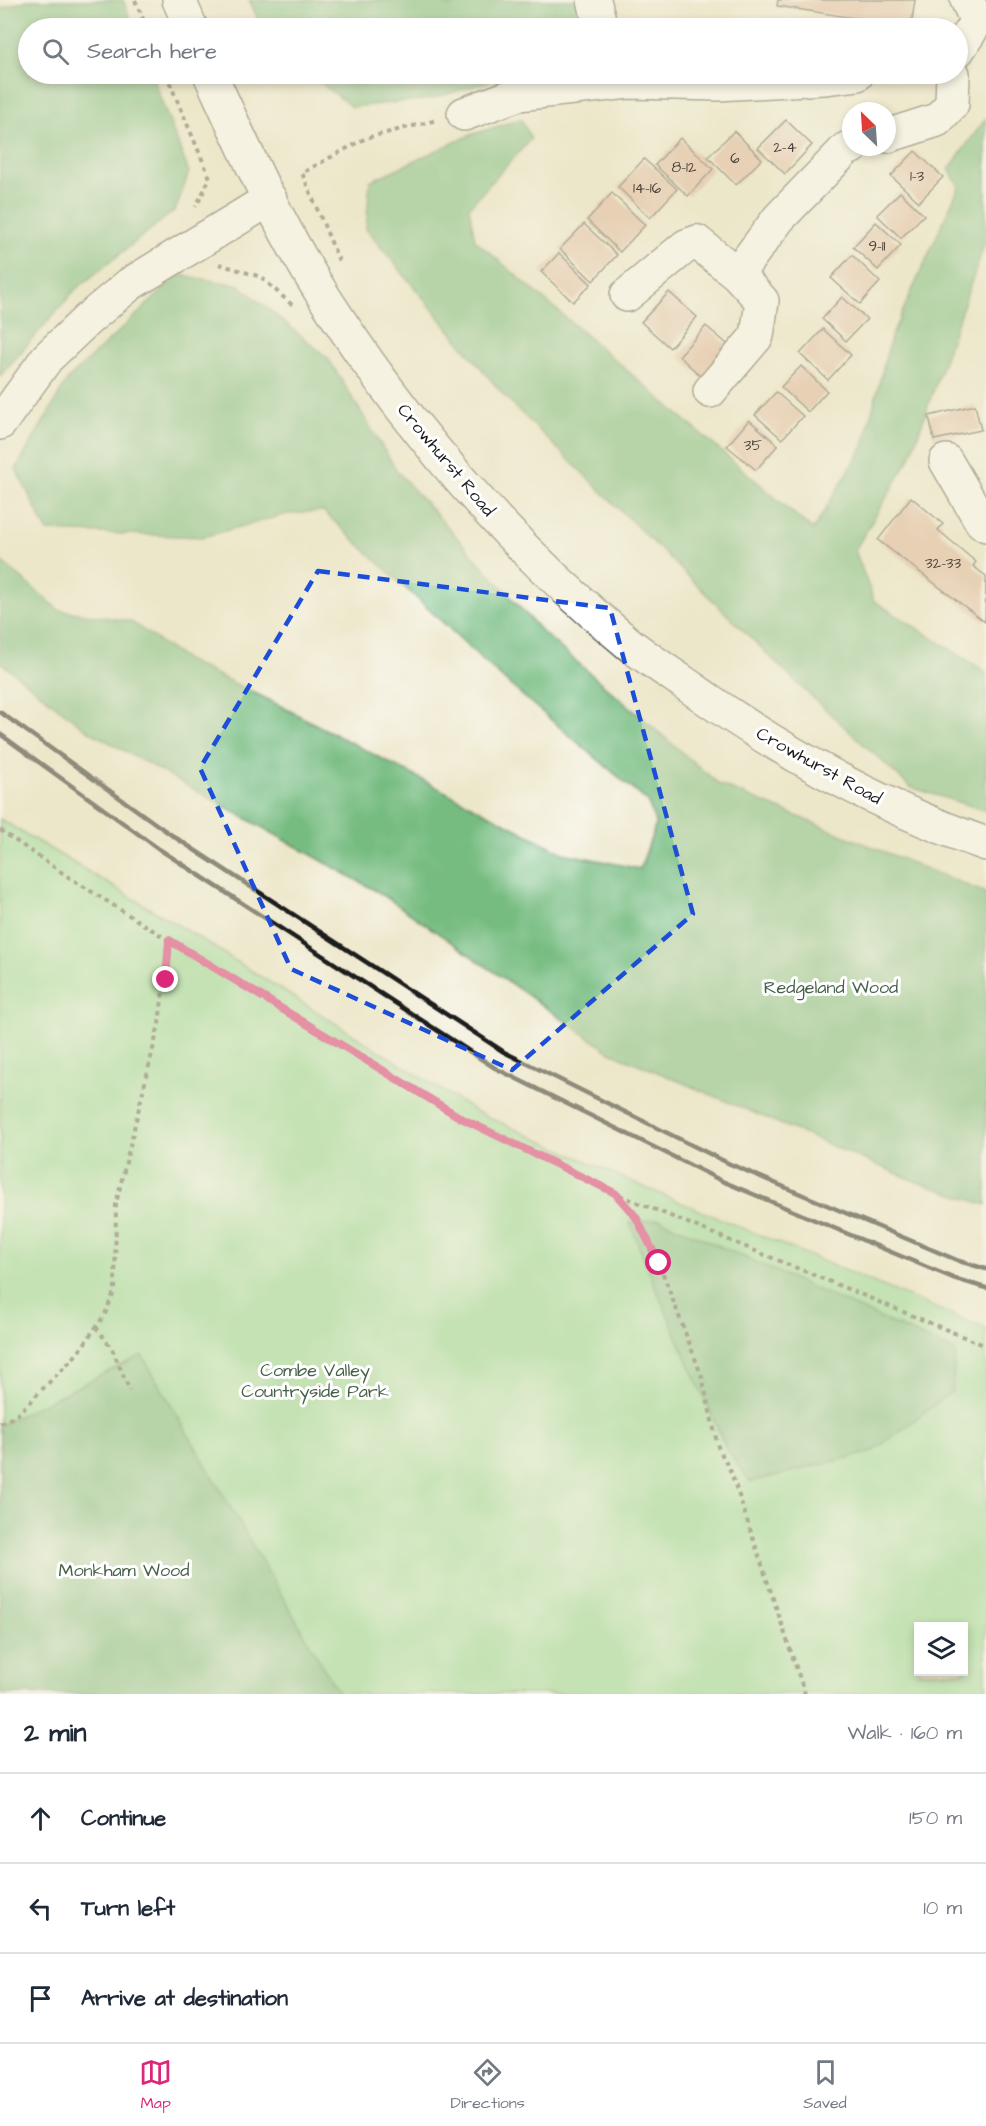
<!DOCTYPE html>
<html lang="en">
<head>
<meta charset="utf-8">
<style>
  body { margin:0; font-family:"Architects Daughter",sans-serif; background:#f6f6f7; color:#1f2937 }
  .controls { position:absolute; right:18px; bottom:18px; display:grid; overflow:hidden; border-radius:0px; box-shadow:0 3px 9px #0003 }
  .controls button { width:54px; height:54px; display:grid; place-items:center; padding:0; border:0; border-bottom:2px solid #e0e1e3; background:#fff; color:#1f2937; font:30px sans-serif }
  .compass { position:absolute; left:842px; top:102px; width:54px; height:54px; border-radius:50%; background:#fff; box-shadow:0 3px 9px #0003; rotate:335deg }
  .stop { position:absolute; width:18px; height:18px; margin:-14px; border:4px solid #db2777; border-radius:50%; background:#fff }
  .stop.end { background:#db2777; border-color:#fff; box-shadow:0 2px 6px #0008 }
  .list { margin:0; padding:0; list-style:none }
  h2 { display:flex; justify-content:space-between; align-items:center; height:78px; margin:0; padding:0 24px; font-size:26px }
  h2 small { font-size:20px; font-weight:400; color:#747a83 }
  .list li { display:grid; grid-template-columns:39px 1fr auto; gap:18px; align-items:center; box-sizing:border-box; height:90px; padding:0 24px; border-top:2px solid #e0e1e3 }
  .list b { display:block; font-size:22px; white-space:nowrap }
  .list em { font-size:20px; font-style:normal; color:#747a83 }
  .icon { flex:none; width:33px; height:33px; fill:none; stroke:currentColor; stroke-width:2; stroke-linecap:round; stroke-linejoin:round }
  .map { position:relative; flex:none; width:986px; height:1694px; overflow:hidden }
  .search { position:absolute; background:#fff; box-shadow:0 3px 9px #0003; left:18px; right:18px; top:18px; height:66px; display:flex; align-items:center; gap:15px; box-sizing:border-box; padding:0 21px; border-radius:33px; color:#747a83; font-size:22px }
  .sheet { height:348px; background:#fff }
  nav { display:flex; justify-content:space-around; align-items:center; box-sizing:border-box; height:84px; border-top:2px solid #e0e1e3; background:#fff; font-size:16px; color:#747a83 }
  nav a { display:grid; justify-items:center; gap:3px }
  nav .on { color:#db2777 }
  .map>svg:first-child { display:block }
  .green { fill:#93dc98; stroke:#587c5a; stroke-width:1.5; fill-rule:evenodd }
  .forest { fill:#76bc80; stroke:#496c4e; stroke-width:1.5 }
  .building { fill:#e0b399 }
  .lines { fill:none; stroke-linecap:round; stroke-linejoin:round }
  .minor-casing { stroke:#656359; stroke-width:36 }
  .major-casing { stroke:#656359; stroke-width:36 }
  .path { stroke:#656359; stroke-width:4; stroke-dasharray:4.5 4.5; stroke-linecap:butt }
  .minor { stroke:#fff; stroke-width:33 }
  .major { stroke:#fff; stroke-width:33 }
  .rail { stroke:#1c1c1c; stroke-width:4.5 }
  .route { stroke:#db2777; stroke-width:8 }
  .marked { fill:none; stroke:#1d4ed8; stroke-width:4.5; stroke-dasharray:12 8; stroke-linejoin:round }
  .labels { text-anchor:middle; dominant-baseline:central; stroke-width:6; stroke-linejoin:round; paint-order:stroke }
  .number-label { font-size:15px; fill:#4d423b }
  .street-label { font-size:18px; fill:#1c1c1c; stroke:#fff }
  .park-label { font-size:18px; fill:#465f47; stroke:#fff }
</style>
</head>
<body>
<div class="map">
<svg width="986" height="1694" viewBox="0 0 986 1694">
  <rect width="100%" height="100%" fill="#fff"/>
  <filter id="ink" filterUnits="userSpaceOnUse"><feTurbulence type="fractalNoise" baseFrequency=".0167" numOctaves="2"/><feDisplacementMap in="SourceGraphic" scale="12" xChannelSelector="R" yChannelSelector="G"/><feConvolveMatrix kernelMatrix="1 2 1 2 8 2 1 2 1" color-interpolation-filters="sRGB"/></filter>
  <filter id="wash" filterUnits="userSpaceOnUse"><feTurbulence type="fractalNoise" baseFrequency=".008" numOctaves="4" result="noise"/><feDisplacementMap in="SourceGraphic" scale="24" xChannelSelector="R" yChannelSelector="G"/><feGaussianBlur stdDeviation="1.35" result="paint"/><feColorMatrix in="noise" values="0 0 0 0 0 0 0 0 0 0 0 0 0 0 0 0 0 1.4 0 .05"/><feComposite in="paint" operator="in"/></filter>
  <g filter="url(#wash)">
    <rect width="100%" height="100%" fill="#ede7ca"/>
    <path class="green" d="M0,819L196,936L475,1111L646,1188L986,1329V1694H0ZM918,1626H964V1672H918Z"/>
    <path class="forest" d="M27,0H123L134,28H28V74H151L189,172L176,209L75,290L0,376V9Z
      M249,0H436L449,6L464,0H577L583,17L580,28H262Z
      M309,74H513L431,99L352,107Z
      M986,118V240L910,458L855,550L874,601L986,672V811L910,787L798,684L505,397L366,229L370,181L470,135L521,119L531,139L469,207L475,240L813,530L863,447L891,337L959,187L949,169Z
      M179,275L239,285L328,358L397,471L542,632L720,785L986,893V1205L917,1182L610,1052L380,893L87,730L0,662V560L59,610L130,621L186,660L269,700L563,853L640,869L656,824L648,802L510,685L323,511L287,514L203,537L47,531L16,469L68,379Z
      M659,1219L956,1352L952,1391L872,1452L750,1482L726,1448L654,1284L630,1223Z
      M142,1355L339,1694H0V1425Z"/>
    <g id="blocks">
      <path class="building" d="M778,0H915L911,27L777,6Z
        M786,120L812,145L785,174L758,148Z
        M734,131L762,159L736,185L708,157Z
        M680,138L713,169L688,196L655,165Z
        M915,151L943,177L919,202L891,176Z
        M644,159L677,189L650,218L618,187Z
        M900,192L924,215L901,238L877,215Z
        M612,193L645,225L620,252L587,220Z
        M876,222L901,245L878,270L853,247Z
        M584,224L617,255L593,281L560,249Z
        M559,253L591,284L573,302L541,272Z
        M852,255L880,282L860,304L831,278Z
        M669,292L697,317L670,348L641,322Z
        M842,297L867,319L846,341L822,319Z
        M706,326L733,349L705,380L679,356Z
        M823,329L851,355L828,380L800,354Z
        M801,366L827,391L808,412L781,387Z
        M776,392L803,416L782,439L755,415Z
        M975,405L981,430L934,440L929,416Z
        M749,420L778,445L756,470L727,446Z
        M911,497L943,524L938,530L976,562L973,566L986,576L985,622L878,540Z"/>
    </g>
  </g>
  <g filter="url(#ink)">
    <use href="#blocks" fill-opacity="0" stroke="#656359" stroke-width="1.5"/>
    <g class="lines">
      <defs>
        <path id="minor" d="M594,0L601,28
          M958,50L977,21L967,0
          M464,114L518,94L629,82L718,84L823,78L857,74
          M887,136L937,120L952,104L953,74
          M737,274L779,218L846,149L852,147
          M627,295L686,246L697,242L737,274L762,301L757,336L710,391
          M0,423L47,358L88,319L130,284L270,199
          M946,461L981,521L986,525"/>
        <path id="major" d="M179,0L191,28
          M210,74C245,150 280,229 326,300C408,428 510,546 628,643C645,657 664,669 683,682C776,749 878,806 986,844"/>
      </defs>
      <use href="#minor" class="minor-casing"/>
      <use href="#major" class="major-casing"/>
      <path class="path" d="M135,0L147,28
        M166,74L210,178L196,207
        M339,261L302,173L366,138L437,120
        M219,264L261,277L292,305
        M0,830L67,876L203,962L461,1118L622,1196L986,1346
        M618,1196L636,1217L659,1263L702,1377L718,1447L731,1472L805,1694
        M96,1327L112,1349L130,1391
        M0,1423L16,1416L78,1353L105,1314L115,1290L116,1204L159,1024L169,940"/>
      <use href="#minor" class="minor"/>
      <use href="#major" class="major"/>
      <path class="rail" d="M0,712L170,834L504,1052L730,1164L959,1261L986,1269
        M0,734L159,849L495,1068L722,1181L953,1278L986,1288"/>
    </g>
  </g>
  <g class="lines" filter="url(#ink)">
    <path class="route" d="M166,980L169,940L461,1118L615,1193L636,1217L659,1263"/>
  </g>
  <path d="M0 0H986V1694H0ZM318,571L610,608L693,914L512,1070L291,969L200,768Z" fill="#ede7ca" fill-opacity=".55" fill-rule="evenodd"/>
  <path class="marked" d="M318,571L610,608L693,914L512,1070L291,969L200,768Z"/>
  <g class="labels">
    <g class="number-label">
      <text x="785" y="147">2-4</text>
      <text x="735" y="158">6</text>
      <text x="684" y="167">8-12</text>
      <text x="917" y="176">1-3</text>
      <text x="647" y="188">14-16</text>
      <text x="877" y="246">9-11</text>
      <text x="753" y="445">35</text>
      <text x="943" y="563">32-33</text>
    </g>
    <g class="street-label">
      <text transform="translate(446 460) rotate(50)">Crowhurst Road</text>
      <text transform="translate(819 766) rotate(29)">Crowhurst Road</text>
    </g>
    <g class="park-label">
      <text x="831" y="987">Redgeland Wood</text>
      <text x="315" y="1370">Combe Valley<tspan x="315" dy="21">Countryside Park</tspan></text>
      <text x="124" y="1570">Monkham Wood</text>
    </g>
  </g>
</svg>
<div class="controls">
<button><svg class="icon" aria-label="layers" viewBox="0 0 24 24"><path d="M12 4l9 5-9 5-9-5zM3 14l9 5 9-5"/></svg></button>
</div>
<svg class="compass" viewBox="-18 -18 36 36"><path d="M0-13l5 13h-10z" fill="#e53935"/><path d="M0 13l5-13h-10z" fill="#747a83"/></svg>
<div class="stop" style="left:659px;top:1263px"></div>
<div class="stop end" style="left:166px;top:980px"></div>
<div class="search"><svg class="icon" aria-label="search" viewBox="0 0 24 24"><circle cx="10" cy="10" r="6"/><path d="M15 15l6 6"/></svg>Search here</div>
</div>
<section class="sheet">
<h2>2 min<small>Walk · 160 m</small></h2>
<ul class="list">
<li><svg class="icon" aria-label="ahead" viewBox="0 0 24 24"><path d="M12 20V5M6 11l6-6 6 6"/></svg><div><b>Continue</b></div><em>150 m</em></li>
<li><svg class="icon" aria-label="left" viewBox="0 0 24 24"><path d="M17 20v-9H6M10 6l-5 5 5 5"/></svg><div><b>Turn left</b></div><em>10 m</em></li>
<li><svg class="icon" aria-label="arrive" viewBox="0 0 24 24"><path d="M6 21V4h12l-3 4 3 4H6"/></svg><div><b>Arrive at destination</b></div></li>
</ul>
</section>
<nav>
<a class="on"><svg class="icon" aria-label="map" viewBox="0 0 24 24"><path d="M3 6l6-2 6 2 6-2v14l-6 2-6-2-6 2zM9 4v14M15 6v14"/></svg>Map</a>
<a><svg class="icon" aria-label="directions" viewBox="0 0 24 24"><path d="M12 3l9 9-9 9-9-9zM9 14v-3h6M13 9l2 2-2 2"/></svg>Directions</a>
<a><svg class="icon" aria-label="saved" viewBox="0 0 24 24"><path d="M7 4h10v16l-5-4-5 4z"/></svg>Saved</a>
</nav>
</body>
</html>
